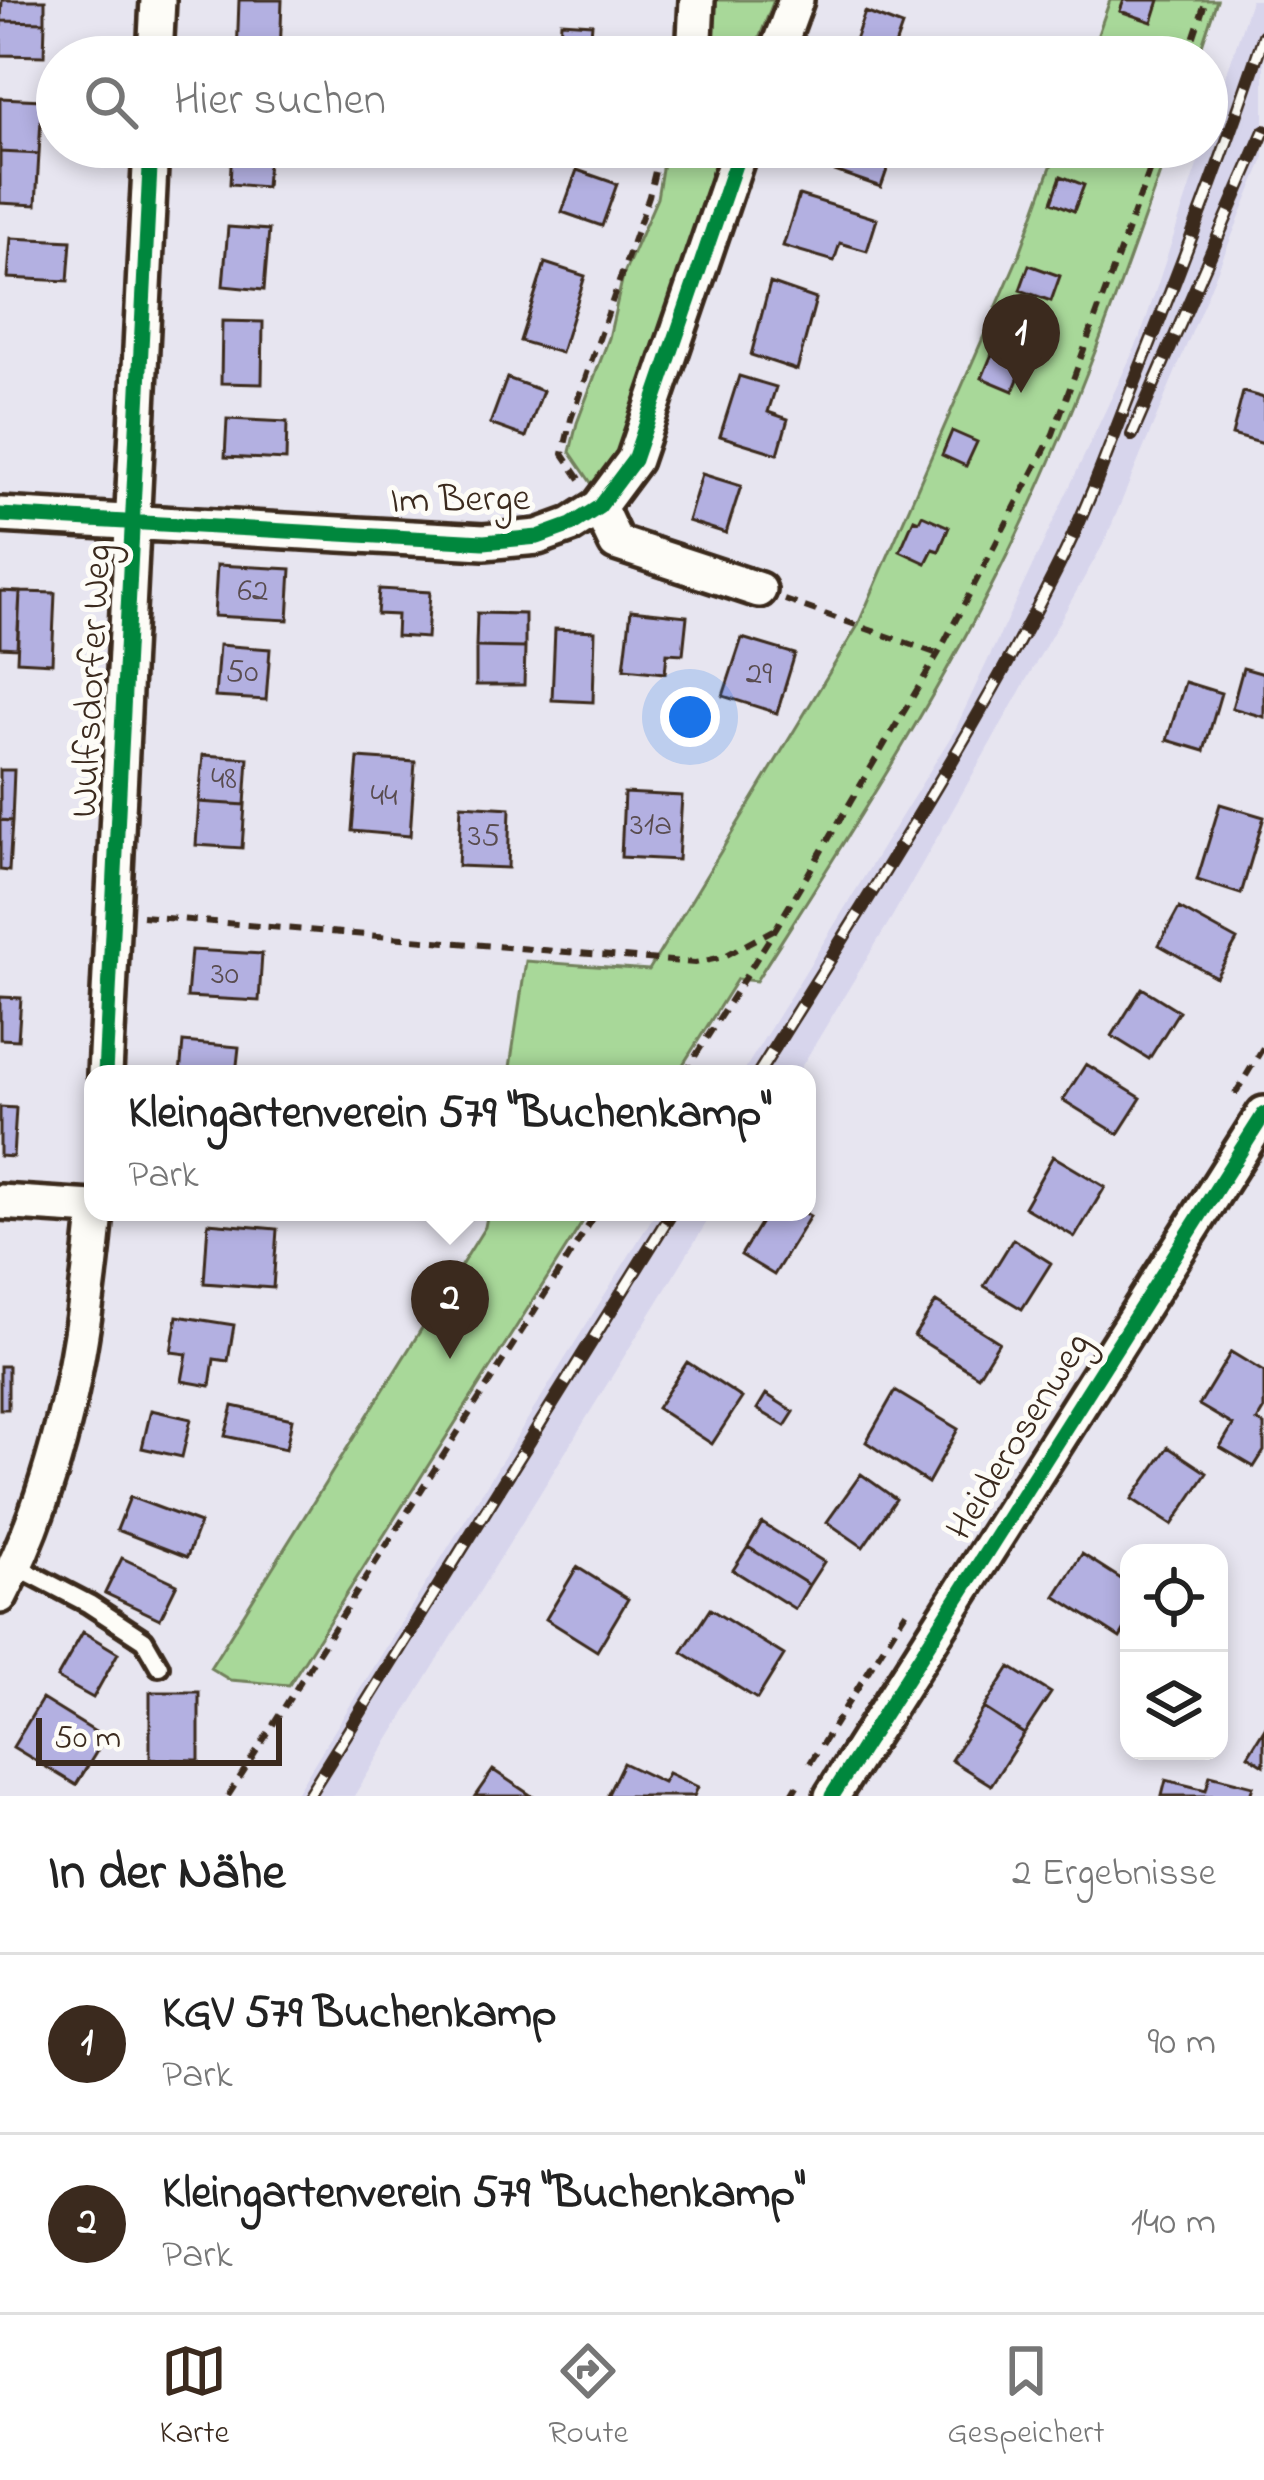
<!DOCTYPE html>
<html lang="de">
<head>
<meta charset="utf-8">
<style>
  body { margin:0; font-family:"Indie Flower",sans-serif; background:#f2f2f2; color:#222 }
  .controls { position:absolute; right:36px; bottom:36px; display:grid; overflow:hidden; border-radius:24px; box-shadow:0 6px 18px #0003 }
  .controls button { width:108px; height:108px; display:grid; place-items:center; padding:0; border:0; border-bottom:3px solid #e0e0e0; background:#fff; color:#222; font:60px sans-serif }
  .scale { position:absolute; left:36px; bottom:30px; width:246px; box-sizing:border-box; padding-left:12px; border:6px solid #3b2a1e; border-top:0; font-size:33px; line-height:42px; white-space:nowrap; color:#3b2a1e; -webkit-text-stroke:9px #fdfcf7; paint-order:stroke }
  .you { position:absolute; left:690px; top:717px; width:42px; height:42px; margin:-30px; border:9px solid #fff; border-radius:50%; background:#1a73e8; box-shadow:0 0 0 18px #1a73e833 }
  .badge { display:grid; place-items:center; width:78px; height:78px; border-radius:50%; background:#3b2a1e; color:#fff; font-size:39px; font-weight:700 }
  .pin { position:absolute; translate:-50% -99px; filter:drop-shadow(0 3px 6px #0008) }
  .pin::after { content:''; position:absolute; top:63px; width:42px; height:36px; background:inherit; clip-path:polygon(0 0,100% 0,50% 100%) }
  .popup { position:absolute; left:84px; top:1065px; width:732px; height:156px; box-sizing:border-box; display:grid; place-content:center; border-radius:24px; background:#fff; filter:drop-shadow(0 3px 9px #0005); font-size:39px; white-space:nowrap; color:#767676 }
  .popup b { font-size:45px; color:#222 }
  .popup::after { content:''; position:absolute; left:50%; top:100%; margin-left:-24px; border:24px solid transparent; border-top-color:#fff }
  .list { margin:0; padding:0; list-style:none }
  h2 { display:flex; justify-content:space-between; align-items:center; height:156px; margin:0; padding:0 48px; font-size:51px }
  h2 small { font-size:39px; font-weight:400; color:#767676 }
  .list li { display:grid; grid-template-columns:78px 1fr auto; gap:36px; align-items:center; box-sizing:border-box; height:180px; padding:0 48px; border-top:3px solid #e0e0e0 }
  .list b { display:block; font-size:45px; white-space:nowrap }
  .list p { margin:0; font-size:39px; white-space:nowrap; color:#767676 }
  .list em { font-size:39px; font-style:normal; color:#767676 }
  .icon { flex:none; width:66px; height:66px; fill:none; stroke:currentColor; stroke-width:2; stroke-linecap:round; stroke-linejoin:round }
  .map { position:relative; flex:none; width:1264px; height:1796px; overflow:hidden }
  .search { position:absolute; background:#fff; box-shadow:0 6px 18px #0003; left:36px; right:36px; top:36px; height:132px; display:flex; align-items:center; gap:30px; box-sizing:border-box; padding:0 42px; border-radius:66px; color:#767676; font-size:45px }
  .sheet { height:516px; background:#fff }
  nav { display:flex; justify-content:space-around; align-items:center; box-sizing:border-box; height:168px; border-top:3px solid #e0e0e0; background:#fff; font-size:33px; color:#767676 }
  nav a { display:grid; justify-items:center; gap:6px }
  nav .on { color:#3b2a1e }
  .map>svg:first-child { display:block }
  .built { fill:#d7d5ec }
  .green { fill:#a8d899; stroke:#72815c; stroke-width:3 }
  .building { fill:#b3b0e1; stroke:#3b2a1e; stroke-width:3 }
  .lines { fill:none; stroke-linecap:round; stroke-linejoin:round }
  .lane-casing { stroke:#3b2a1e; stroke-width:26 }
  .street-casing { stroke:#3b2a1e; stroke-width:42 }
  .path { stroke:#3b2a1e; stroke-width:6; stroke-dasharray:12 9; stroke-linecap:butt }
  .lane { stroke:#fdfcf7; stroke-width:16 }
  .street { stroke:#fdfcf7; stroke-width:33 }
  .rail-casing { stroke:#3b2a1e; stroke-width:14 }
  .rail { stroke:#fdfcf7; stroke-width:9; stroke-dasharray:27; stroke-linecap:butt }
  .cycleway-casing { stroke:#fdfcf7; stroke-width:22 }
  .cycleway { stroke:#00873e; stroke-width:15 }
  .labels { text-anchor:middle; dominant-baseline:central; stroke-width:10; stroke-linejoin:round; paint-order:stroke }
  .number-label { font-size:33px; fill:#594c4f }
  .street-label { font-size:39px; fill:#3b2a1e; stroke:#fdfcf7 }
</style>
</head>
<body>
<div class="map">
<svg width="1264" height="1796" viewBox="0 0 1264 1796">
  <rect width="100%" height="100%" fill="#e7e5f0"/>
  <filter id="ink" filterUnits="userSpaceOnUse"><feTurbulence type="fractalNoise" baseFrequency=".00833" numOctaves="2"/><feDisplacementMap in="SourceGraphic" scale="24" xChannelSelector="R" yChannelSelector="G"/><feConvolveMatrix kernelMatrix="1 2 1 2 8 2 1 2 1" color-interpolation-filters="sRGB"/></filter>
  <g filter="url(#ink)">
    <path class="built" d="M1251,0H1264V159L1105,541L892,917L797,1074H742L955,730L1141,335L1203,147H1207V134Z
      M656,1212H713L354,1796H294Z"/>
    <path class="green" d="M708,0H774L752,57H705Z
      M1110,0H1217L1198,57H1090Z
      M683,147H730L626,452L596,490L570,452L577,423L609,338L623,276L657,198L664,157Z
      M1058,147H1169C1122,283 1074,417 1011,547C938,698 846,839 756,981L737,979L677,1074H509L526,961L649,970L857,627L1020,253Z
      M488,1212H589L289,1685L230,1680L210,1668L485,1227Z"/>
    <path class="building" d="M2,0H45V22L1,21Z
      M239,0H282L280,57H237Z
      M1124,0H1159L1152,22L1120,11Z
      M865,12L902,26L891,57H849Z
      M1,21L45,22L44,56L1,55Z
      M561,22L592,24L590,45L635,47L634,57H559Z
      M0,98L42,100L39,154L0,152Z
      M232,147H269L266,187L230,184Z
      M840,147H895L881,187L832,170Z
      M0,152L39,154L36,205L0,203Z
      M577,170L617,184L602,226L562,212Z
      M1061,176L1084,185L1074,211L1052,202Z
      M799,195L877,219L867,251L840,243L834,261L783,246Z
      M228,227L269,230L264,290L223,286Z
      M11,238L71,241L68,281L8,278Z
      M545,263L585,276L561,353L520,341Z
      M1029,265L1060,276L1051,301L1020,290Z
      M770,283L816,299L797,370L751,355Z
      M222,321L263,322L262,384L221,383Z
      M992,354L1023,367L1013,391L982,378Z
      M739,376L776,387L768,412L788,419L778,454L720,436Z
      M507,378L543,391L526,437L490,424Z
      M1243,392L1264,398V444L1232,435Z
      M227,419L287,422L286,460L225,457Z
      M952,431L977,442L966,466L942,455Z
      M702,474L741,486L726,533L688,521Z
      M922,515L949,527L939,551L933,549L926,563L900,551L914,519L919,521Z
      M217,565L291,569L288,620L214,616Z
      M379,589L430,592L427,638L396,636L397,615L377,614Z
      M0,591L20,592L17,648L0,647Z
      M20,592L55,593L52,663L17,661Z
      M631,610L687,616L683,654L667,653L665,673L624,669Z
      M477,613L525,614V648L476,647Z
      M555,629L595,631L593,702L552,700Z
      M742,638L795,654L777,713L723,696Z
      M219,645L270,649L266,700L215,697Z
      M476,647L525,648L524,685H476Z
      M1243,668L1264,674V717L1232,708Z
      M1185,682L1221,693L1204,751L1167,740Z
      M203,755L248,758L245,805L199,802Z
      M358,758L415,762L410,836L352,831Z
      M0,770H14L12,821L0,820Z
      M624,793L682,796L678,860L621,857Z
      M199,802L245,805L242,848L196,845Z
      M1220,804L1264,817L1241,894L1197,880Z
      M461,805L510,808L508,868L458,866Z
      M0,820L12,821L9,871L0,870Z
      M1179,908L1237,940L1216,977L1159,945Z
      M191,950L262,954L259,1001L187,997Z
      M1142,988L1179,1011L1149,1059L1112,1036Z
      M0,997L21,998L18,1040L0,1039Z
      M183,1042L239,1047L236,1074H180Z
      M1086,1064L1141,1098L1118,1134L1063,1100Z
      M0,1107L16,1108L13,1157L0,1156Z
      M1053,1156L1105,1187L1075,1237L1024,1207Z
      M767,1212H803L810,1216L774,1275L741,1255Z
      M208,1223L277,1229L273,1288L204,1283Z
      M1013,1239L1051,1263L1022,1309L984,1286Z
      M936,1302L999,1342L978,1376L914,1336Z
      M177,1316L234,1325L228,1361L214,1359L210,1386L182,1381L187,1354L171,1352Z
      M1231,1352L1264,1372V1409L1257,1421L1264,1425V1451L1254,1467L1220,1447L1233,1425L1199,1405Z
      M687,1362L742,1398L712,1444L657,1408Z
      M0,1366H8V1409H0Z
      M895,1391L958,1429L928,1483L866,1442Z
      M766,1394L794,1412L785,1426L757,1409Z
      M233,1406L292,1419L286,1449L225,1436Z
      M151,1410L191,1419L182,1457L142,1448Z
      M1168,1447L1207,1473L1172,1525L1132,1499Z
      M861,1474L896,1499L863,1547L827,1522Z
      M130,1497L200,1523L187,1557L117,1530Z
      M762,1523L824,1562L809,1585L748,1547Z
      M748,1547L809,1585L795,1609L733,1570Z
      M1082,1554L1129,1584V1634L1124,1631L1120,1638L1055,1596Z
      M122,1558L177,1584L160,1619L105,1593Z
      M577,1567L628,1599L597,1651L546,1619Z
      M710,1609L784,1655L757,1699L682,1652Z
      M83,1632L118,1653L93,1698L57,1678Z
      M1010,1667L1051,1693L1024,1734L984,1708Z
      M150,1692H199V1760L150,1759Z
      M42,1699L105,1738L76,1785L13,1747Z
      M984,1708L1024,1734L991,1785L951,1760Z
      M1264,1729V1765L1248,1755Z
      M623,1763L663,1782L668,1773L698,1787L694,1796H607Z
      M493,1770L532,1796H475Z
      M1210,1775L1253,1786L1250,1796H1162L1166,1780L1206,1790Z"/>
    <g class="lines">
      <defs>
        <path id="lane" d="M16,1566L89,1604L144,1640L159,1666"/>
        <path id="street" d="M155,57L158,0
          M694,57L697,0
          M775,57L796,0
          M599,507L616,543L759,590
          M0,515L484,542L538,537L571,525L599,507L634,460L741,147
          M105,1074L151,147
          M0,1202L93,1208
          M0,1596C62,1477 84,1344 96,1212
          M832,1796L1264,1114"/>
      </defs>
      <use href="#lane" class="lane-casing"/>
      <use href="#street" class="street-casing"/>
      <path class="path" d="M1187,57L1206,0
        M580,479L563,454L571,419L649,196L660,151L668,147
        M785,600L938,654
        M142,916L695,963L723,957L773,930
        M684,1074L776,928L938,654L1053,434L1158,147
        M1235,1094L1264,1046
        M810,1763L909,1607
        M228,1796L597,1212
        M791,1796L801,1779"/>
      <use href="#lane" class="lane"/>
      <use href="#street" class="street"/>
      <defs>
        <path id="rail" d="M1132,435L1264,131
          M758,1074C861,909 968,745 1056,571C1086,512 1109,448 1133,386C1180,270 1224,154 1264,35
          M308,1796L672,1212"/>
      </defs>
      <use href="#rail" class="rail-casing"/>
      <use href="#rail" class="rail"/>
      <defs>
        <path id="cycleway" d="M0,515L484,542L538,537L571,525L599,507L634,460L741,147
          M105,1074L151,147
          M832,1796L1264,1114"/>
      </defs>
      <use href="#cycleway" class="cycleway-casing"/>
      <use href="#cycleway" class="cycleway"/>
    </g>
  </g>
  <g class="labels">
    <g class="number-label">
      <text x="253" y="592">62</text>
      <text x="242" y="673">50</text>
      <text x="759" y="675">29</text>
      <text x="224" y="780">48</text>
      <text x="384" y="797">44</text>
      <text x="651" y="826">31a</text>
      <text x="484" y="837">35</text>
      <text x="225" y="975">30</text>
    </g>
    <g class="street-label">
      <text transform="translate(460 501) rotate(-1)">Im Berge</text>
      <text transform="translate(93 681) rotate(-87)">Wulfsdorfer Weg</text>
      <text transform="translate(1020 1437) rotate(-58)">Heiderosenweg</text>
    </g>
  </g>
</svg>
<div class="controls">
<button><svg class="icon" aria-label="locate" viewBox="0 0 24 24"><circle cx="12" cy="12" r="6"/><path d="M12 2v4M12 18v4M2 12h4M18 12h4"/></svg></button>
<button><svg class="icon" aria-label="layers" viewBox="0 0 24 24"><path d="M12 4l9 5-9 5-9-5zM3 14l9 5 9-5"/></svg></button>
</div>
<div class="scale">50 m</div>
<div class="you"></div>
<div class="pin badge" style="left:1021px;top:393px">1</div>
<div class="pin badge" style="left:450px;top:1359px">2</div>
<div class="popup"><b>Kleingartenverein 579 &quot;Buchenkamp&quot;</b>Park</div>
<div class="search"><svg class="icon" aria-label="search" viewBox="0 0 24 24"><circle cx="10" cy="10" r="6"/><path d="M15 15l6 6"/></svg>Hier suchen</div>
</div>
<section class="sheet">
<h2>In der Nähe<small>2 Ergebnisse</small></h2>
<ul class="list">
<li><span class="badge">1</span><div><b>KGV 579 Buchenkamp</b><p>Park</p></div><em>90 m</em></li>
<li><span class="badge">2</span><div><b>Kleingartenverein 579 &quot;Buchenkamp&quot;</b><p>Park</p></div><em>140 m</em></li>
</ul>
</section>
<nav>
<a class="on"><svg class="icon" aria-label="map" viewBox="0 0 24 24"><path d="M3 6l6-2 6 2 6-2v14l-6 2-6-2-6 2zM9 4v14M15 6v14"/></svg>Karte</a>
<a><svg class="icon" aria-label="directions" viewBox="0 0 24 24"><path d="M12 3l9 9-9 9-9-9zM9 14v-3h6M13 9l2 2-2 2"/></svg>Route</a>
<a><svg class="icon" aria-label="saved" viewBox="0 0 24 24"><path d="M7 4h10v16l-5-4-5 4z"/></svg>Gespeichert</a>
</nav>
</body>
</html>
